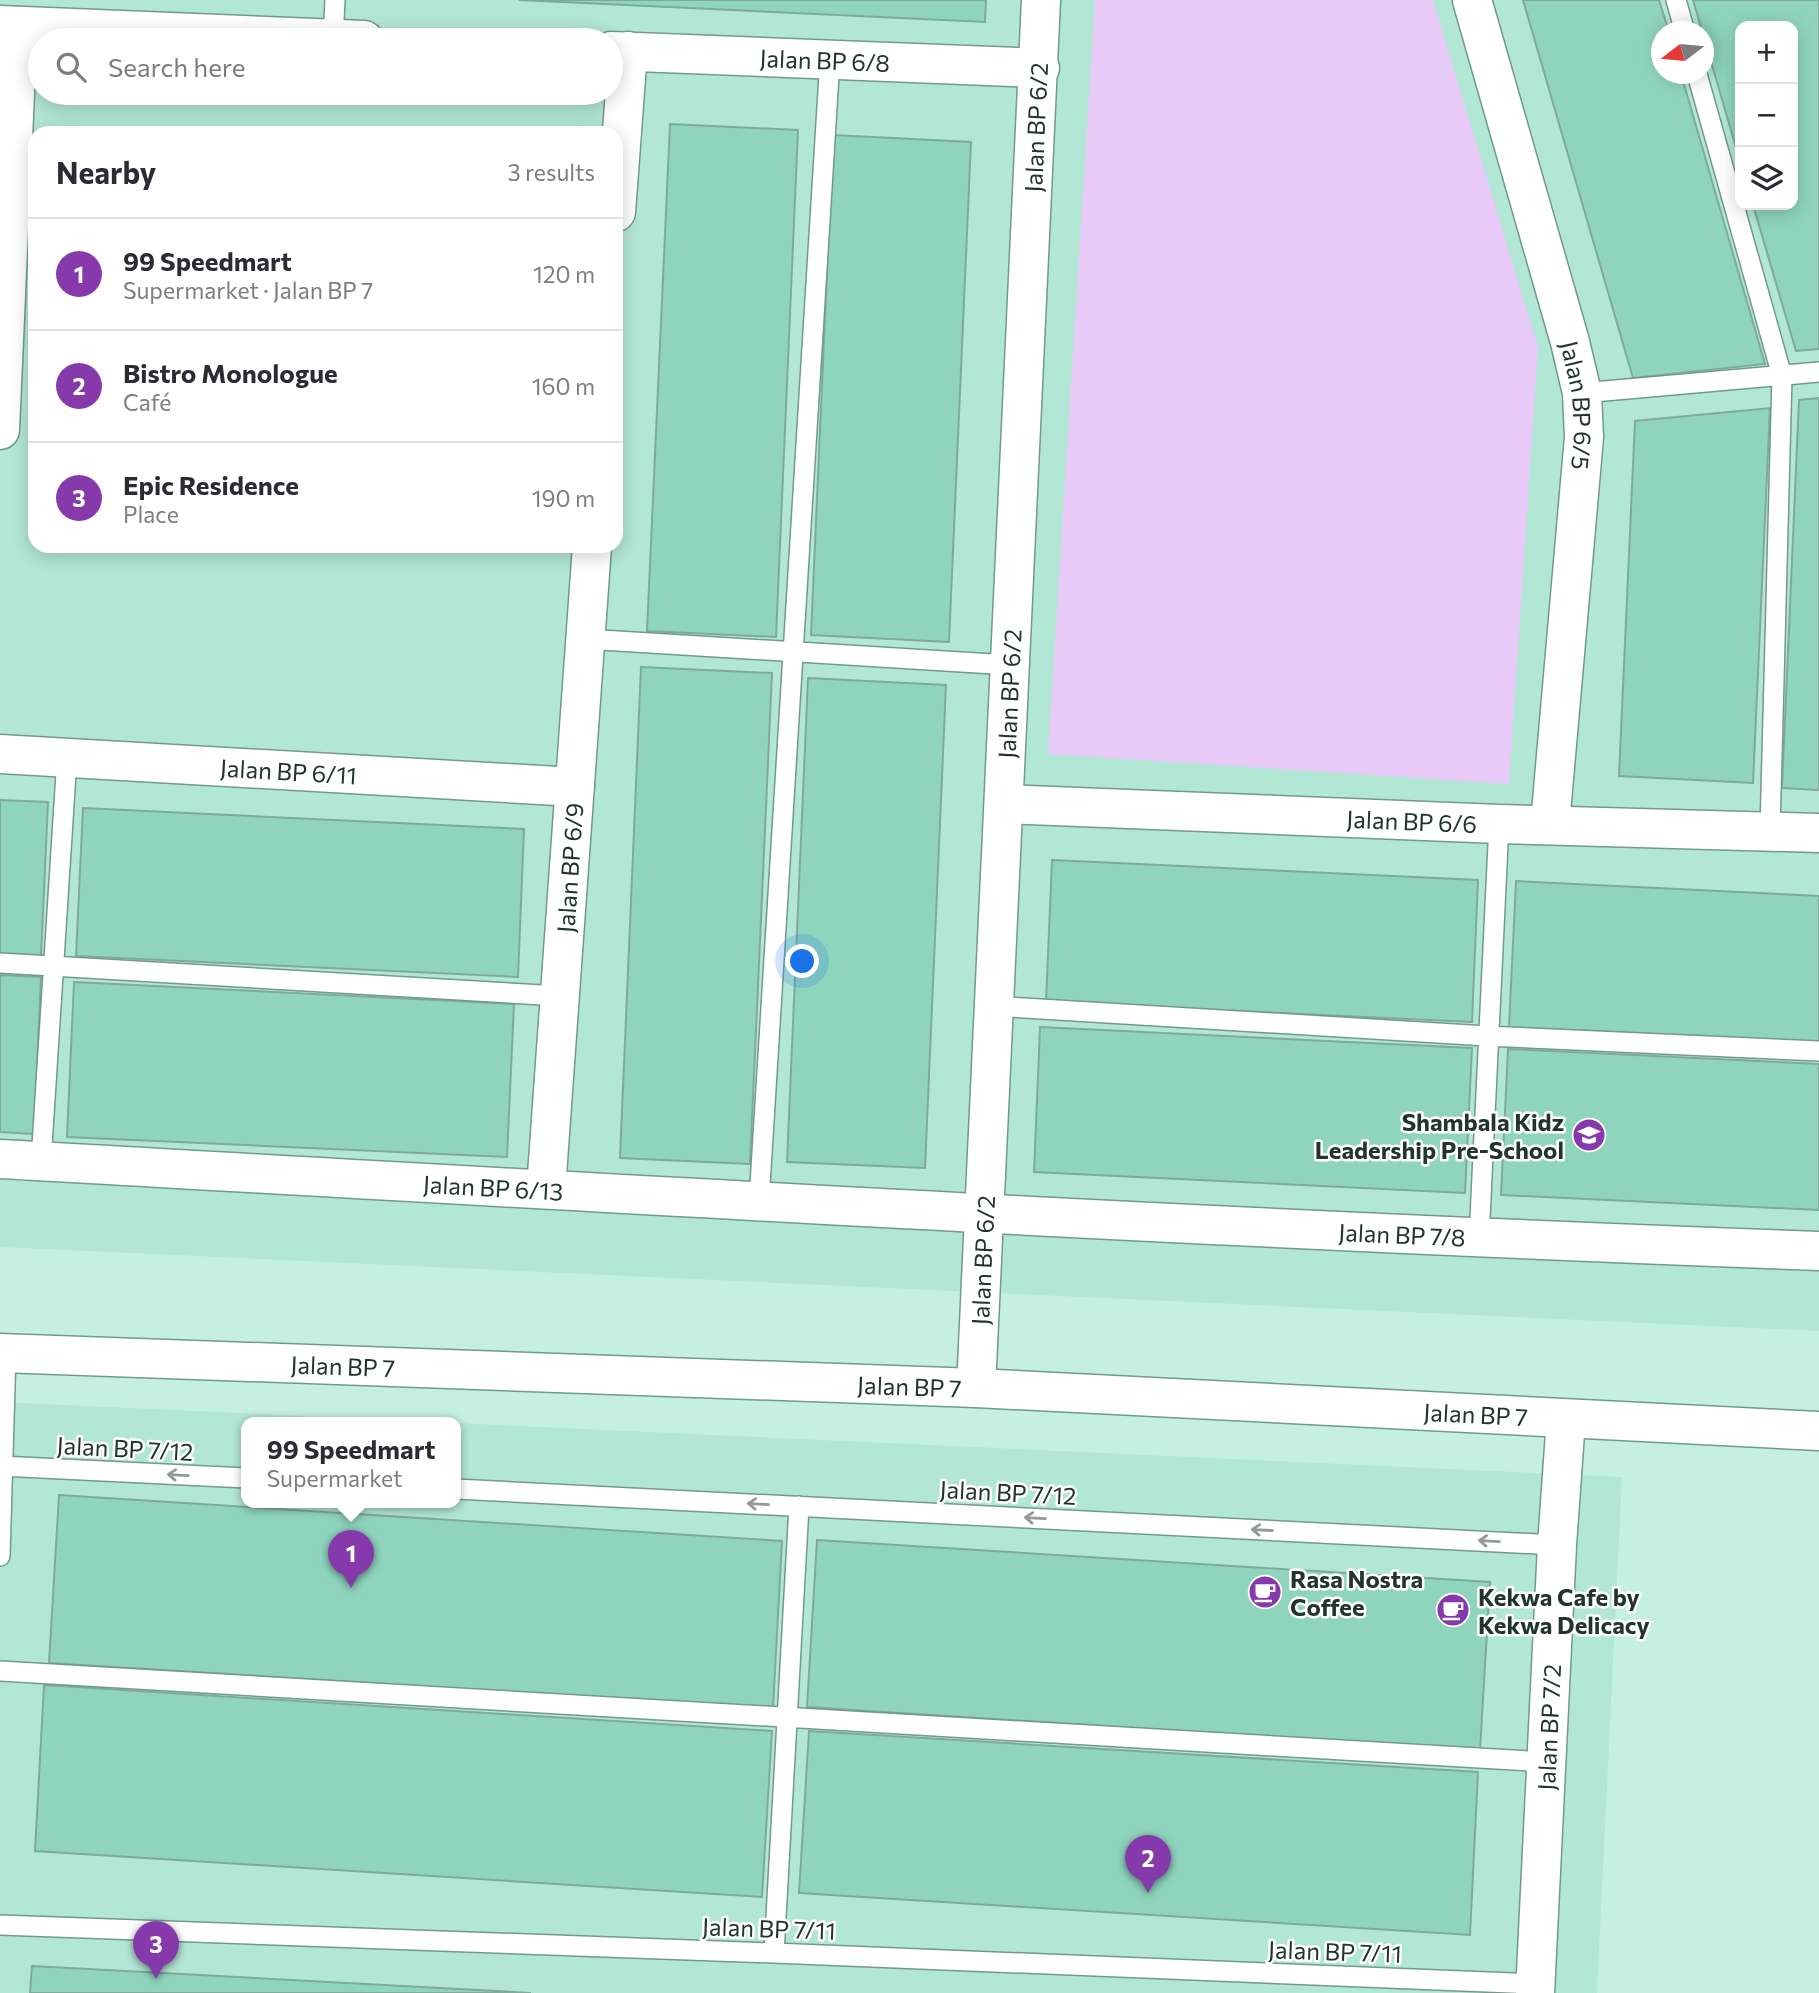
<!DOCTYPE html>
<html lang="en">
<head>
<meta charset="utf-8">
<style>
  body { margin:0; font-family:Commissioner,sans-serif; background:#f7f7f7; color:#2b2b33 }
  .controls { position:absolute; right:21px; top:21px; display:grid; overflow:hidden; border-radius:14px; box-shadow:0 4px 18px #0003 }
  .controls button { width:63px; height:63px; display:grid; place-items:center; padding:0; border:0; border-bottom:2px solid #e1e1e2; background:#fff; color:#2b2b33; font:35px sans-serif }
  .compass { position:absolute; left:1651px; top:21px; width:63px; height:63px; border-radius:50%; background:#fff; box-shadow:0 4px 18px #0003; rotate:254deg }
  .you { position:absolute; left:803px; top:962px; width:24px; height:24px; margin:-18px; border:5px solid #fff; border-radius:50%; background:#1a73e8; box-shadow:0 0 0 10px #1a73e833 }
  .badge { display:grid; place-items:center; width:46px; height:46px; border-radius:50%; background:#8539aa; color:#fff; font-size:23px; font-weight:700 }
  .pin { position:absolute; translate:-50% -58px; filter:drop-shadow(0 2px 4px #0008) }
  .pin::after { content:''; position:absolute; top:37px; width:24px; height:21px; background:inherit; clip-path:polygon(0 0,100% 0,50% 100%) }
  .popup { position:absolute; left:241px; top:1417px; width:220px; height:91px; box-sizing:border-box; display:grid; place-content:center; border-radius:14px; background:#fff; filter:drop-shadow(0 2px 5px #0005); font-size:23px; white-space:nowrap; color:#7c7c81 }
  .popup b { font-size:26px; color:#2b2b33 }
  .popup::after { content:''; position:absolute; left:50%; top:100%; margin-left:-14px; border:14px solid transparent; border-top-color:#fff }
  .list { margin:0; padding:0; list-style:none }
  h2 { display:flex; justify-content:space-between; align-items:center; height:91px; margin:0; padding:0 28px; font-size:30px }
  h2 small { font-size:23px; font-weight:400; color:#7c7c81 }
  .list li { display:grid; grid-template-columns:46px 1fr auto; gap:21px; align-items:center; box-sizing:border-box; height:112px; padding:0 28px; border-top:2px solid #e1e1e2 }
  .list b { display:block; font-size:26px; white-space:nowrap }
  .list p { margin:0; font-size:23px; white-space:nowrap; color:#7c7c81 }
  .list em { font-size:23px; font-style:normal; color:#7c7c81 }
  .icon { flex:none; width:38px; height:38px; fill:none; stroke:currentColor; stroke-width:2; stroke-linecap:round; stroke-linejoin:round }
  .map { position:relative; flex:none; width:1819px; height:1993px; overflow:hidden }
  .search { position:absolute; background:#fff; box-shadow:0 4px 18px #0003; left:28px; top:28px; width:595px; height:77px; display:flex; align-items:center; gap:18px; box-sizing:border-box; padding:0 24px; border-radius:38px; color:#7c7c81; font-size:26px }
  .panel { position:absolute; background:#fff; box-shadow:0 4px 18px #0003; left:28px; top:126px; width:595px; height:427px; border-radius:21px }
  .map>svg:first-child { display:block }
  .built { fill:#b3e7d5; fill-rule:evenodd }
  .green { fill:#e7caf8 }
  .building { fill:#8fd5be; stroke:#80a99b; stroke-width:2 }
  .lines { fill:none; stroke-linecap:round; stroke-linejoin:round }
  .service-casing { stroke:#719a8c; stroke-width:22 }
  .minor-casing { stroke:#719a8c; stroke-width:41 }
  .service { stroke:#fff; stroke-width:19 }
  .minor { stroke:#fff; stroke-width:38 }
  .oneway { stroke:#919a96 }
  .labels { text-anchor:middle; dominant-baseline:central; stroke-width:5; stroke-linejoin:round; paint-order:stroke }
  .street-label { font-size:24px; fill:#23342e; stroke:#fff }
  .poi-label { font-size:24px; font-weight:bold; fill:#23342e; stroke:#fff; text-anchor:start }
</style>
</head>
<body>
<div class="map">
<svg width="1819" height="1993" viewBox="0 0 1819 1993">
  <rect width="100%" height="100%" fill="#c5f0e1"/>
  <path class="built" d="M0,0H1819V1331L0,1247ZM1740,26H1793V205H1740ZM1661,32H1703V74H1661ZM40,40H611V93H40ZM35,133H616V546H35Z
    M0,1402L432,1422H246V1502H456V1423L1622,1477L1597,1993H0Z"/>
  <path class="green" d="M1095,0H1433L1538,348L1509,784L1048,754Z"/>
  <path class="building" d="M519,0H986L985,22Z
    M1523,0H1659L1669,32H1661V74H1681L1765,364L1633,378Z
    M1693,0H1819V349L1796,351L1753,205H1793V26H1740V161Z
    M670,124L798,130L776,637L647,631Z
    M833,135L971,142L949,642L811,635Z
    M1819,398V790L1782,788L1799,400Z
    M1770,408L1753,783L1619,776L1635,421Z
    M641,667L772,673L750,1164L620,1158Z
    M808,678L946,685L925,1168L787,1162Z
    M0,800L48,802L41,956L0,954Z
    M83,808L524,829L518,977L76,956Z
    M1052,860L1478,880L1472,1022L1046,1002Z
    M1516,881L1819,896V1042L1509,1027Z
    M0,975L41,977L34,1134L0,1132Z
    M74,982L514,1004L507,1157L67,1137Z
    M1040,1027L1472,1048L1465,1193L1034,1172Z
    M1508,1049L1819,1064V1210L1501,1195Z
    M59,1495L782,1541L773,1708L49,1663Z
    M817,1540L1490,1582L1480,1750L807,1707Z
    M44,1685L772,1731L762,1897L35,1851Z
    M809,1731L1478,1772L1470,1935L799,1893Z
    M32,1966L531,1993H30Z"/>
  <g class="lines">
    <defs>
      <path id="service" d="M1676,0L1685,32
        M333,39L335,0
        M1697,74L1782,376L1770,831
        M1582,393L1819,372
        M585,639L1010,665
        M0,963L560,996
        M993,1006L1487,1036L1819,1051
        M41,1161L67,758
        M759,1201L830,59
        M1479,1239L1499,824
        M0,1466L246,1478
        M456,1489L1557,1545
        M0,1556L6,1353
        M0,1671L1546,1762
        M0,1925L774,1953L1536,1984
        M774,1953L799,1506"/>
      <g id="minor">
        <path id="s1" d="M1472,0L1570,342L1582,393L1584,437L1550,824"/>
        <path d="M0,25L364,40"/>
        <path id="s2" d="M611,51L1040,68"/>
        <path d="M616,212L628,51"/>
        <path d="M0,430L18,26"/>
        <path id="s3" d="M0,754L575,787"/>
        <path id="s4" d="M1004,804L1499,824L1819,833"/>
        <path id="s5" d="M0,1159C606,1193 1212,1229 1819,1251"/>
        <path id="s6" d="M546,1189L592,546"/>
        <path id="s7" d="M0,1353L976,1388L1819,1431"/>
        <path id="s8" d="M976,1388L1041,0"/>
        <path id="s9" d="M1535,1993L1557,1545L1566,1419"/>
      </g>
    </defs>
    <use href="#service" class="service-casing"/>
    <use href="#minor" class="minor-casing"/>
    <use href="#service" class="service"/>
    <use href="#minor" class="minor"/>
  </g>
  <defs><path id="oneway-shaft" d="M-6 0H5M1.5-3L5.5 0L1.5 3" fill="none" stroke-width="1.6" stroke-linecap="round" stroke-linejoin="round" transform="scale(1.75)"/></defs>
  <g class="oneway">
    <use href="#oneway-shaft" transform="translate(178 1475) rotate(-177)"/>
    <use href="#oneway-shaft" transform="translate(758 1504) rotate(-177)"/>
    <use href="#oneway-shaft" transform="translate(1035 1518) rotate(-177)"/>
    <use href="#oneway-shaft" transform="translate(1262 1530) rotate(-177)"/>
    <use href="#oneway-shaft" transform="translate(1489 1541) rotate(-177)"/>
  </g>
  <defs>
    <symbol id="school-disc" viewBox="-11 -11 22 22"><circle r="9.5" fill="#8539aa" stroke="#fff"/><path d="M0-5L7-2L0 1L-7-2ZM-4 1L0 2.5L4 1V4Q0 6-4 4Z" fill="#fff"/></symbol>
    <symbol id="cafe-disc" viewBox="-11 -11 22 22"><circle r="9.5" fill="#8539aa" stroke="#fff"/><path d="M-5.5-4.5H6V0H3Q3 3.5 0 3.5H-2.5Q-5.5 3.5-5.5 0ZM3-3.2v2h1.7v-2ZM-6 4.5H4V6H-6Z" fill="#fff"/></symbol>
  </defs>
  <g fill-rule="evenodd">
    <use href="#school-disc" x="1570" y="1116" width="38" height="38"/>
    <use href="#cafe-disc" x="1246" y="1573" width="38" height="38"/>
    <use href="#cafe-disc" x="1434" y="1591" width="38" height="38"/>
  </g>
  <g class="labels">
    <g class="street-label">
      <text stroke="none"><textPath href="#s2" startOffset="214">Jalan BP 6/8</textPath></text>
      <text stroke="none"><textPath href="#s8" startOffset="1262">Jalan BP 6/2</textPath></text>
      <text stroke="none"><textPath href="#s1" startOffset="420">Jalan BP 6/5</textPath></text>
      <text stroke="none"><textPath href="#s8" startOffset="695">Jalan BP 6/2</textPath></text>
      <text stroke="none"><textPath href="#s3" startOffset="289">Jalan BP 6/11</textPath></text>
      <text stroke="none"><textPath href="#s4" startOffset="408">Jalan BP 6/6</textPath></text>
      <text stroke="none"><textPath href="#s6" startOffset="322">Jalan BP 6/9</textPath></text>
      <text stroke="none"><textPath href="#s5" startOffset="494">Jalan BP 6/13</textPath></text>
      <text stroke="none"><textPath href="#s5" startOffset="1404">Jalan BP 7/8</textPath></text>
      <text stroke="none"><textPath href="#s8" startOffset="128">Jalan BP 6/2</textPath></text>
      <text stroke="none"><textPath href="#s7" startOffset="343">Jalan BP 7</textPath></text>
      <text stroke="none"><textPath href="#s7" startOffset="910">Jalan BP 7</textPath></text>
      <text stroke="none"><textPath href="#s7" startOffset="1477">Jalan BP 7</textPath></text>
      <text transform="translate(125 1448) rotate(3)">Jalan BP 7/12</text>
      <text transform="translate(1008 1492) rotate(3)">Jalan BP 7/12</text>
      <text stroke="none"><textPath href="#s9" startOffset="266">Jalan BP 7/2</textPath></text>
      <text transform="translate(769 1928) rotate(2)">Jalan BP 7/11</text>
      <text transform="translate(1335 1951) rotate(2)">Jalan BP 7/11</text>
    </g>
    <g class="poi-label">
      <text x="1564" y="1121" text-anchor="end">Shambala Kidz<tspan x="1564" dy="28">Leadership Pre-School</tspan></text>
      <text x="1290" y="1578">Rasa Nostra<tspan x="1290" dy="28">Coffee</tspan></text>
      <text x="1478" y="1596">Kekwa Cafe by<tspan x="1478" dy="28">Kekwa Delicacy</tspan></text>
    </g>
  </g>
</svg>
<div class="controls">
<button>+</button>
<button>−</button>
<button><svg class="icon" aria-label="layers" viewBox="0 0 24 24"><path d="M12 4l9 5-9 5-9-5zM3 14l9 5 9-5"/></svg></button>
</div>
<svg class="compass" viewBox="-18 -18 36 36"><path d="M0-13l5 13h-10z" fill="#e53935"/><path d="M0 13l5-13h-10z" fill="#7c7c81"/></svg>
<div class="you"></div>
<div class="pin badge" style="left:351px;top:1588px">1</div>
<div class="popup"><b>99 Speedmart</b>Supermarket</div>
<div class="pin badge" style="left:1148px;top:1893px">2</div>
<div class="pin badge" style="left:156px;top:1979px">3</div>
<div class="search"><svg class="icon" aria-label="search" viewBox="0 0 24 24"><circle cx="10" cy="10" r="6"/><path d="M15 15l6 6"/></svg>Search here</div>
<section class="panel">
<h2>Nearby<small>3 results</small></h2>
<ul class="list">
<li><span class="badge">1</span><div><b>99 Speedmart</b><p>Supermarket · Jalan BP 7</p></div><em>120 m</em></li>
<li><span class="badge">2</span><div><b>Bistro Monologue</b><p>Café</p></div><em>160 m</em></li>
<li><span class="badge">3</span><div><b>Epic Residence</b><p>Place</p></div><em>190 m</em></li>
</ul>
</section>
</div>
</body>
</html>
